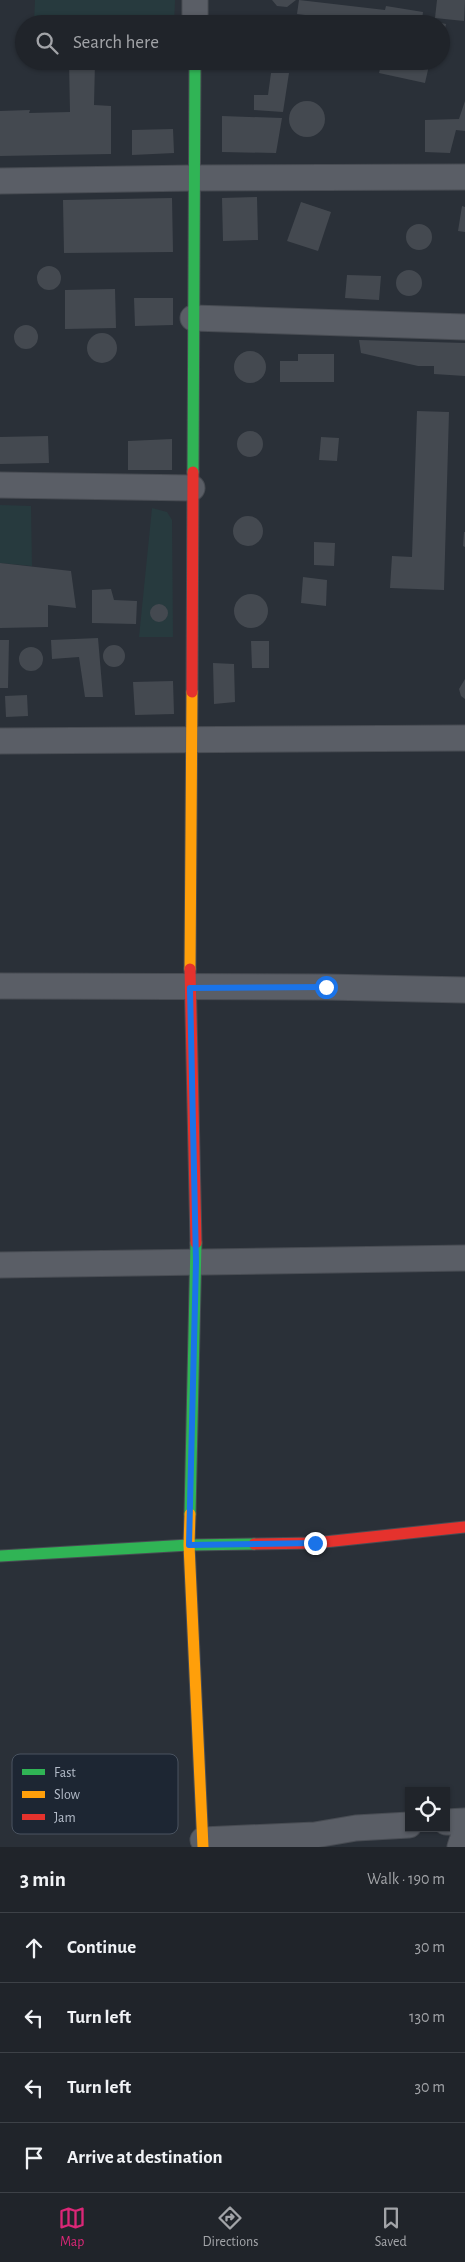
<!DOCTYPE html>
<html lang="en">
<head>
<meta charset="utf-8">
<style>
  body { margin:0; font-family:"Alegreya Sans",sans-serif; background:#282c32; color:#f1f3f6 }
  .controls { position:absolute; right:15px; bottom:15px; display:grid; overflow:hidden; border-radius:0px; box-shadow:0 1px 4px #0004 }
  .controls button { width:45px; height:45px; display:grid; place-items:center; padding:0; border:0; border-bottom:1px solid #3d4147; background:#20242a; color:#f1f3f6; font:25px sans-serif }
  .stop { position:absolute; width:15px; height:15px; margin:-11px; border:4px solid #1a73e8; border-radius:50%; background:#fff }
  .stop.end { background:#1a73e8; border-color:#fff; box-shadow:0 1px 5px #0008 }
  .list { margin:0; padding:0; list-style:none }
  h2 { display:flex; justify-content:space-between; align-items:center; height:65px; margin:0; padding:0 20px; font-size:21px }
  h2 small { font-size:16px; font-weight:400; color:#a2a4a8 }
  .list li { display:grid; grid-template-columns:32px 1fr auto; gap:15px; align-items:center; box-sizing:border-box; height:70px; padding:0 20px; border-top:1px solid #3d4147 }
  .list b { display:block; font-size:19px; white-space:nowrap }
  .list em { font-size:16px; font-style:normal; color:#a2a4a8 }
  .icon { flex:none; width:28px; height:28px; fill:none; stroke:currentColor; stroke-width:2; stroke-linecap:round; stroke-linejoin:round }
  .map { position:relative; flex:none; width:465px; height:1847px; overflow:hidden }
  .search { position:absolute; background:#20242a; box-shadow:0 1px 4px #0004; left:15px; right:15px; top:15px; height:55px; display:flex; align-items:center; gap:12px; box-sizing:border-box; padding:0 18px; border-radius:28px; color:#a2a4a8; font-size:19px }
  .sheet { height:345px; background:#20242a }
  nav { display:flex; justify-content:space-around; align-items:center; box-sizing:border-box; height:70px; border-top:1px solid #3d4147; background:#20242a; font-size:14px; color:#a2a4a8 }
  nav a { display:grid; justify-items:center; gap:2px }
  nav .on { color:#db2777 }
  .map>svg:first-child { display:block }
  .green { fill:#273a3e }
  .building { fill:#444950 }
  .lines { fill:none; stroke-linecap:round; stroke-linejoin:round }
  .street-casing { stroke:#484c53; stroke-width:27 }
  .fast-casing { stroke:#484c53; stroke-width:13 }
  .slow-casing { stroke:#484c53; stroke-width:13 }
  .jam-casing { stroke:#484c53; stroke-width:13 }
  .street { stroke:#5a5e66; stroke-width:25 }
  .fast { stroke:#30b455; stroke-width:11 }
  .slow { stroke:#ff9f0a; stroke-width:11 }
  .jam { stroke:#e5322d; stroke-width:11 }
  .route { stroke:#1a73e8; stroke-width:6 }
  .key { fill:#1d2633; stroke:#4a5360; stroke-width:1 }
  .key-label { font-size:14px; fill:#b4bcc9 }
</style>
</head>
<body>
<div class="map">
<svg width="465" height="1847" viewBox="0 0 465 1847">
  <rect width="100%" height="100%" fill="#2a3038"/>
  <path class="green" d="M35,0H175L174,24H34Z
    M0,505L31,506L32,566L0,563Z
    M152,508L167,512L172,520L173,637H139Z"/>
  <path class="building" d="M272,0H296L287,7L277,6Z
    M299,0L385,10L386,6L423,12L422,19L446,24L444,33H441V24H376L297,14Z
    M437,0H465L464,21L435,18Z
    M242,17L249,19L253,24H232L235,19Z
    M69,61L95,62L94,105L111,106V154L0,156V111L30,110L29,113L70,112Z
    M222,61H251V68L222,69Z
    M306,61H321L313,64Z
    M357,61H378L366,65Z
    M382,61H430L425,83L379,73Z
    M271,73H289L283,112L254,110V95H268Z
    M465,101V131L456,130L450,153L425,152V120L459,119Z
    M289 119a18 18 0 1 1 36 0a18 18 0 1 1-36 0Z
    M222,116L282,118L276,153L222,152Z
    M173,129L174,153L132,155V130Z
    M257,197L258,240L223,241L222,198Z
    M172,198L173,252L64,253L63,200Z
    M301,202L331,212L318,251L287,241Z
    M462,206L465,207V232L458,231Z
    M406 237a13 13 0 1 1 26 0a13 13 0 1 1-26 0Z
    M37 278a12 12 0 1 1 24 0a12 12 0 1 1-24 0Z
    M396 283a13 13 0 1 1 26 0a13 13 0 1 1-26 0Z
    M347,275L381,276L379,300L345,298Z
    M115,289L116,328L65,329V290Z
    M134,298H173V325L135,326Z
    M14 337a12 12 0 1 1 24 0a12 12 0 1 1-24 0Z
    M87 348a15 15 0 1 1 30 0a15 15 0 1 1-30 0Z
    M359,340L465,343V376L434,374V366H418L361,353Z
    M234 367a16 16 0 1 1 32 0a16 16 0 1 1-32 0Z
    M298,354H334V382H280V361H298Z
    M417,411L449,412L444,590L390,588L392,556L412,557Z
    M237 444a13 13 0 1 1 26 0a13 13 0 1 1-26 0Z
    M48,436L49,463L0,464V437Z
    M321,437L339,438L337,461L319,460Z
    M172,439V470H128V441Z
    M233 531a15 15 0 1 1 30 0a15 15 0 1 1-30 0Z
    M464,532H465V547L463,546Z
    M314,542L335,543L334,566L314,565Z
    M0,563L71,571L76,608L48,605V627L0,628Z
    M303,577L327,580L326,606L301,603Z
    M111,589L114,600L137,601L136,624L92,623V590Z
    M234 611a17 17 0 1 1 34 0a17 17 0 1 1-34 0Z
    M150 613a9 9 0 1 1 18 0a9 9 0 1 1-18 0Z
    M98,638L103,697H85L79,657L52,659L51,640Z
    M0,640H9L8,688H0Z
    M251,641H269V668H252Z
    M103 656a11 11 0 1 1 22 0a11 11 0 1 1-22 0Z
    M19 659a12 12 0 1 1 24 0a12 12 0 1 1-24 0Z
    M213,663L234,664L235,702L214,704Z
    M465,679V699L461,696L459,689Z
    M173,681L174,714L135,715L133,682Z
    M27,695L28,716L6,717L5,696Z"/>
  <g class="lines">
    <defs>
      <path id="street" d="M195,24V0
        M0,181L194,178L465,177
        M193,318L465,327
        M0,485L192,488
        M0,741L465,738
        M0,986L326,987L465,990
        M0,1265L465,1258
        M446,1822L465,1821
        M203,1840L315,1835L356,1828L409,1825
        M460,1847L465,1832"/>
      <path id="fast" d="M193,472L195,61
        M190,1514L196,1243
        M0,1556L189,1545L254,1544"/>
      <path id="slow" d="M190,969L192,692
        M190,1514L189,1545L203,1847"/>
      <path id="jam" d="M192,692L193,472
        M190,969L196,1243
        M254,1544L315,1543L465,1527"/>
    </defs>
    <use href="#street" class="street-casing"/>
    <use href="#fast" class="fast-casing"/>
    <use href="#slow" class="slow-casing"/>
    <use href="#jam" class="jam-casing"/>
    <use href="#street" class="street"/>
    <use href="#fast" class="fast"/>
    <use href="#slow" class="slow"/>
    <use href="#jam" class="jam"/>
  </g>
  <g class="lines">
    <path class="route" d="M315,1543L189,1545L196,1262L190,988L326,987"/>
  </g>
  <rect x="12" y="1754" width="166" height="80" rx="8" class="key"/>
  <rect x="22" y="1769" width="23" height="6" fill="#30b455"/>
  <rect x="22" y="1791" width="23" height="7" fill="#ff9f0a"/>
  <rect x="22" y="1814" width="23" height="6" fill="#e5322d"/>
  <g class="key-label">
    <text x="54" y="1777">Fast</text>
    <text x="54" y="1799">Slow</text>
    <text x="54" y="1822">Jam</text>
  </g>
</svg>
<div class="controls">
<button><svg class="icon" aria-label="locate" viewBox="0 0 24 24"><circle cx="12" cy="12" r="6"/><path d="M12 2v4M12 18v4M2 12h4M18 12h4"/></svg></button>
</div>
<div class="stop" style="left:326px;top:987px"></div>
<div class="stop end" style="left:315px;top:1543px"></div>
<div class="search"><svg class="icon" aria-label="search" viewBox="0 0 24 24"><circle cx="10" cy="10" r="6"/><path d="M15 15l6 6"/></svg>Search here</div>
</div>
<section class="sheet">
<h2>3 min<small>Walk · 190 m</small></h2>
<ul class="list">
<li><svg class="icon" aria-label="ahead" viewBox="0 0 24 24"><path d="M12 20V5M6 11l6-6 6 6"/></svg><div><b>Continue</b></div><em>30 m</em></li>
<li><svg class="icon" aria-label="left" viewBox="0 0 24 24"><path d="M17 20v-9H6M10 6l-5 5 5 5"/></svg><div><b>Turn left</b></div><em>130 m</em></li>
<li><svg class="icon" aria-label="left" viewBox="0 0 24 24"><path d="M17 20v-9H6M10 6l-5 5 5 5"/></svg><div><b>Turn left</b></div><em>30 m</em></li>
<li><svg class="icon" aria-label="arrive" viewBox="0 0 24 24"><path d="M6 21V4h12l-3 4 3 4H6"/></svg><div><b>Arrive at destination</b></div></li>
</ul>
</section>
<nav>
<a class="on"><svg class="icon" aria-label="map" viewBox="0 0 24 24"><path d="M3 6l6-2 6 2 6-2v14l-6 2-6-2-6 2zM9 4v14M15 6v14"/></svg>Map</a>
<a><svg class="icon" aria-label="directions" viewBox="0 0 24 24"><path d="M12 3l9 9-9 9-9-9zM9 14v-3h6M13 9l2 2-2 2"/></svg>Directions</a>
<a><svg class="icon" aria-label="saved" viewBox="0 0 24 24"><path d="M7 4h10v16l-5-4-5 4z"/></svg>Saved</a>
</nav>
</body>
</html>
